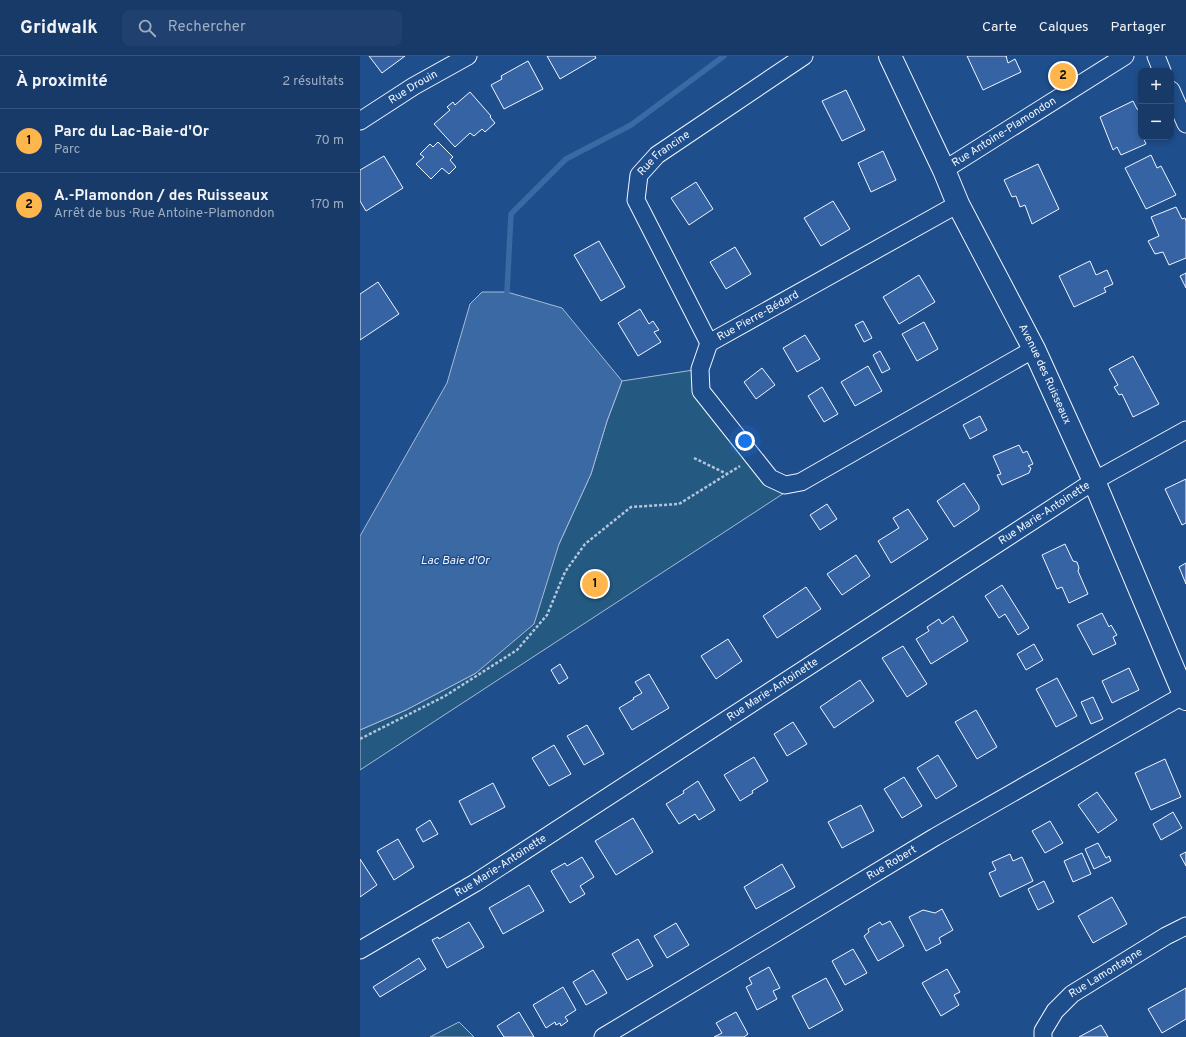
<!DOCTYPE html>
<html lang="fr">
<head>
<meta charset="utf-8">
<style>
  body { margin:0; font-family:Overpass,sans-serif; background:#20416f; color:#f1f3f6 }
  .controls { position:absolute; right:12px; top:12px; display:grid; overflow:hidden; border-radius:8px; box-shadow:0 2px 6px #0003 }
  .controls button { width:36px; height:36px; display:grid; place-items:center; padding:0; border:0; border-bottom:1px solid #36547d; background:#173a69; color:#f1f3f6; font:20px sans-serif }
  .you { position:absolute; left:385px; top:385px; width:14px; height:14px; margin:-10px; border:3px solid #fff; border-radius:50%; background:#1a73e8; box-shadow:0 0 0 6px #1a73e833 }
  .badge { display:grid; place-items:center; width:26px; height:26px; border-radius:50%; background:#ffb74d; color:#111; font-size:13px; font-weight:700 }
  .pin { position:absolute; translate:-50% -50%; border:2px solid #fff; box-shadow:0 1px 4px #0006 }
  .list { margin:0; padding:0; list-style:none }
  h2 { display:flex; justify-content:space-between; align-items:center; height:52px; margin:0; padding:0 16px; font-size:17px }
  h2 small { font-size:13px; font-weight:400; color:#9eadc0 }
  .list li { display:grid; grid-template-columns:26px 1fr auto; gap:12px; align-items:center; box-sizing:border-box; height:64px; padding:0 16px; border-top:1px solid #36547d }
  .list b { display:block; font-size:15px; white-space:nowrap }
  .list p { margin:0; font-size:13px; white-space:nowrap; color:#9eadc0 }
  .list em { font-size:13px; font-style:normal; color:#9eadc0 }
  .icon { flex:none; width:22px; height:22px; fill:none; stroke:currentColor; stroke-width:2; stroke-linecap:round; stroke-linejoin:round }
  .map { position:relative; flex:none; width:826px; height:981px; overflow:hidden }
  header { display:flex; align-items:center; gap:24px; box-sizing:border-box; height:56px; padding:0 20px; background:#173a69; border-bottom:1px solid #36547d }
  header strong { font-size:19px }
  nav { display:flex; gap:22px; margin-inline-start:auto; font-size:14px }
  .search { width:280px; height:36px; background:#20416f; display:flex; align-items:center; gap:10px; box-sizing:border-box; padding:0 14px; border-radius:8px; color:#9eadc0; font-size:15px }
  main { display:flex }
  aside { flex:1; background:#173a69 }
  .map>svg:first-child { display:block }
  .green { fill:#245a82; stroke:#a8bbd7 }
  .water { fill:#3b69a3; stroke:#a8bbd7 }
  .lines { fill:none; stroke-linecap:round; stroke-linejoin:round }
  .stream { stroke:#3b69a3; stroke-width:5.5 }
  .building { fill:#3563a3; stroke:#f2f6ff }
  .street-casing { stroke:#f2f6ff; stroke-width:19 }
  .secondary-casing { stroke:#f2f6ff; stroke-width:24 }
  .path { stroke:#b3c4dc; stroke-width:2.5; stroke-dasharray:3 2; stroke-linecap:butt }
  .street { stroke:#1f4e8c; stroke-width:17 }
  .secondary { stroke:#1f4e8c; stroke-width:22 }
  .labels { text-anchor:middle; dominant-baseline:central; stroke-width:3; stroke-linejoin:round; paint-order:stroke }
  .street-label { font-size:11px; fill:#f2f6ff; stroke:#1f4e8c }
  .water-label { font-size:12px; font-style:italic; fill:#f2f6ff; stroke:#1f4e8c }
</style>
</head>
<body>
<header>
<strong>Gridwalk</strong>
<div class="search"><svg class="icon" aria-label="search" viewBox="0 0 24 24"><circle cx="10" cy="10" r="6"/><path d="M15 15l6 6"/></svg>Rechercher</div>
<nav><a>Carte</a><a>Calques</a><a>Partager</a></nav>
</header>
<main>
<aside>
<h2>À proximité<small>2 résultats</small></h2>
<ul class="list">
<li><span class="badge">1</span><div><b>Parc du Lac-Baie-d'Or</b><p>Parc</p></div><em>70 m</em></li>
<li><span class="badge">2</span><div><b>A.-Plamondon / des Ruisseaux</b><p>Arrêt de bus · Rue Antoine-Plamondon</p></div><em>170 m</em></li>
</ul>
</aside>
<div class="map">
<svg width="826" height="981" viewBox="0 0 826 981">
  <rect width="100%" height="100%" fill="#1f4e8c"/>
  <path class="green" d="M340,313L341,335L410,422L441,426L0,714V674L46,654L116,617L199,488L231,418L247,365L262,325Z
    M99,966L114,981H70Z"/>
  <path class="water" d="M122,236H147L202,252L262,325L247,365L231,418L199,488L174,568L116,617L46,654L0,674V480L87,327L110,248Z"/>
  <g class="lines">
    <path class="stream" d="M147,236L151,158L206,103L271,69L364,0"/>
  </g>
  <path class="building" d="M9,0H45L22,17Z
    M187,0H235L236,2L200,23Z
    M607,0H647H646L648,7L655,3L661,16L623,34Z
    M168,5L183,33L144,53L131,29L142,23L141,20Z
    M486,34L505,74L482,85L462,45Z
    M110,36L131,60L130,61L135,67L125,76L122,73L114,80L110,77L95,91L74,68L90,54L87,51L93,46L95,49Z
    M773,45L777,53L781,55V81H783L786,88L761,99L757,91L753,94L740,61Z
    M78,86L93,101L90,104L96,111L89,118L82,112L71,123L56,108L64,101L60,98L70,88L73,91Z
    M523,95L536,124L511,136L498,107Z
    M791,99L797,112L801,110L816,139L786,153L765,112Z
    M24,100L43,132L6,155L0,145V114Z
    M678,108L699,153L672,168L665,149L660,151L656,140L652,141L644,124Z
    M336,126L353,153L329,169L311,142Z
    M473,145L490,173L461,190L444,162Z
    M816,151L822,163L825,162L826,165V202L809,209L803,196L795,198L788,185L799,180L791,161Z
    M239,185L265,231L241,245L214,199Z
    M375,191L391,218L366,233L350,206Z
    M730,205L736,219L747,214L753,228L744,232L746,236L714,251L699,220Z
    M826,217V232L820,220Z
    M559,219L575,246L539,268L523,241Z
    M18,226L39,258L0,284V238Z
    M280,253L289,268L293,265L299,274L294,276L301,286L278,300L258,267Z
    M503,265L512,282L504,286L495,269Z
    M564,266L578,293L557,305L542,278Z
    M445,279L460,303L437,316L423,292Z
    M520,295L530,313L522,317L513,299Z
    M773,300L799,348L773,361L762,338L759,339L754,331L758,329L749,313Z
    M508,310L522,335L495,350L481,326Z
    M402,312L415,329L396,343L384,326Z
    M462,331L478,358L464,366L448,340Z
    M620,360L627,374L610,383L603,369Z
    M659,389L663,397L667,395L673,408L668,410L671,412L669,417L642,429L637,419L641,418L633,400Z
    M826,423V467L822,469L805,433Z
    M604,427L619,450V454L594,471L577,445Z
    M467,448L477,463L460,474L450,459Z
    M548,453L568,483L531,507L518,485L539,472L533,462Z
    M705,488L713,505L717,506L719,512L718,515L728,538L709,547L702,531L697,533L682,499Z
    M496,499L510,520L482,539L467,518Z
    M826,507V528L819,511Z
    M642,529L669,572L658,579L645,558L639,562L625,540Z
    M446,531L461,553L417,582L403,560Z
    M742,557L749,571L751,569L757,579L753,581L756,588L733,599L717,569Z
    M593,560L608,585L571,608L556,583L569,575L567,571L579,563L582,568Z
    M368,583L382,605L356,623L341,600Z
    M674,588L683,604L666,614L657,598Z
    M543,590L567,628L547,641L522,602Z
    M200,608L208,622L199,628L191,614Z
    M769,612L779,634L752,647L742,625Z
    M289,618L309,652L272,674L259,652L274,643L273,642L282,637L275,626Z
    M697,622L717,660L696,671L676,633Z
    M500,624L514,645L474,672L460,651Z
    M733,641L743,663L731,668L721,646Z
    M616,654L637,691L617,703L595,666Z
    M433,666L447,688L427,700L414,678Z
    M227,669L244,698L224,709L207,680Z
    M194,689L211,718L189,730L172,702Z
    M578,699L597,730L576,743L557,712Z
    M394,701L408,725L392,735L393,737L380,745L364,719Z
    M805,703L821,741L791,754L775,717Z
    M544,721L562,750L542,762L524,733Z
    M338,725L355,754L339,764L335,758L319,768L306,748L324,737L323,735Z
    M133,727L145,751L111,769L99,745Z
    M737,736L757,764L738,777L718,749Z
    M501,749L514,775L482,792L468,766Z
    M813,756L822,772L801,784L793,768Z
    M273,762L293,796L256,819L235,785Z
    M70,764L78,778L63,786L56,773Z
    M690,765L703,787L685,797L672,775Z
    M38,783L54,811L34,824L17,795Z
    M738,787L746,802L749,800L751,805L734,813L725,793Z
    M826,796V810L820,799Z
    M722,797L731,818L713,826L704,805Z
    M650,798L653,805L662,801L673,825L640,841L629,817L636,814L632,806Z
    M222,801L234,821L220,830L225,838L210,847L191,815L205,807L207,810Z
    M0,803L17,829L0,841Z
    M422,808L435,831L396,853L384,831Z
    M684,825L694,846L678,854L668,833Z
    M169,829L184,855L143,878L129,852Z
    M752,841L767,868L733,887L718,860Z
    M582,853L593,874L579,882L581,887L566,895L549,861L563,854L575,857Z
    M530,865L544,890L518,905L504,880L509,876L508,873L520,866L522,869Z
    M109,866L124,891L87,912L72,884L78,881L79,883Z
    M316,867L329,889L307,902L294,880Z
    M278,883L293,910L267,924L252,898Z
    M493,893L507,917L485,929L472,905Z
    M59,902L66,913L20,941L13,931Z
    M409,911L420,932L413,935L417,943L397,954L386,931L392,928L389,922Z
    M587,913L600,936L594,939L599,949L581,960L562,927Z
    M233,914L247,937L226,949L213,926Z
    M466,922L483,954L449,973L432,940Z
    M203,931L216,954L205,961L208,965L201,970L200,967L196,969L195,966L186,972L173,949Z
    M826,932V963L802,977L788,953Z
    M159,956L174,981H144L137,970Z
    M376,956L388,978L384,981H354L362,977L356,967Z
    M741,969L748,981H719Z"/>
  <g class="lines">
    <defs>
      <g id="street">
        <path d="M796,0L802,15"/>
        <path d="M811,34L826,68"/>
        <path id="s1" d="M0,65L54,30L108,0"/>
        <path id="s2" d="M584,114L765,0"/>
        <path d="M598,148L349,287L340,313L341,335L410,422L425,429L441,426L674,293"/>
        <path id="s3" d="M349,287L276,144L279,119L297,99L444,0"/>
        <path id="s4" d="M0,894L115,827L734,425L826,374"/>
        <path id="s5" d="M243,981L575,781L824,639L826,637"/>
        <path id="s6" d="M683,981V975L695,955L712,938L806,880L826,870"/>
      </g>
      <g id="secondary">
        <path id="s7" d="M530,0L584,114L598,148L674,293L734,425L826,643"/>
      </g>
    </defs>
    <use href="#street" class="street-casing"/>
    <use href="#secondary" class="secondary-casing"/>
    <path class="path" d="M334,402L367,418
      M0,683L85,640L157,594L187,559L205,516L225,488L271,451L319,448L380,410"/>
    <use href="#street" class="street"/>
    <use href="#secondary" class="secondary"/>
  </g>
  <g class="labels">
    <g class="street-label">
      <text stroke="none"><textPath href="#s1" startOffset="63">Rue Drouin</textPath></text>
      <text stroke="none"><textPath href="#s2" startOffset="71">Rue Antoine-Plamondon</textPath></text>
      <text stroke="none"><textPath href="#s3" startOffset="219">Rue Francine</textPath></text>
      <text transform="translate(398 260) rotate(-29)">Rue Pierre-Bédard</text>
      <text stroke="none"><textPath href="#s7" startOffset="354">Avenue des Ruisseaux</textPath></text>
      <text stroke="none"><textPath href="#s4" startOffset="812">Rue Marie-Antoinette</textPath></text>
      <text stroke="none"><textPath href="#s4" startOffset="488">Rue Marie-Antoinette</textPath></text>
      <text stroke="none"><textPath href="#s5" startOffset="337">Rue Robert</textPath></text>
      <text stroke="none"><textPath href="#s4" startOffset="164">Rue Marie-Antoinette</textPath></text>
      <text stroke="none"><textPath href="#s6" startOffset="93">Rue Lamontagne</textPath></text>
    </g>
    <g class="water-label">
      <text x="95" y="505">Lac Baie d'Or</text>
    </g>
  </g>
</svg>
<div class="controls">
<button>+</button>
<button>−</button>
</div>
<div class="you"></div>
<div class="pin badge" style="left:235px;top:528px">1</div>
<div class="pin badge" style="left:703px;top:20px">2</div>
</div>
</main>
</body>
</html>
